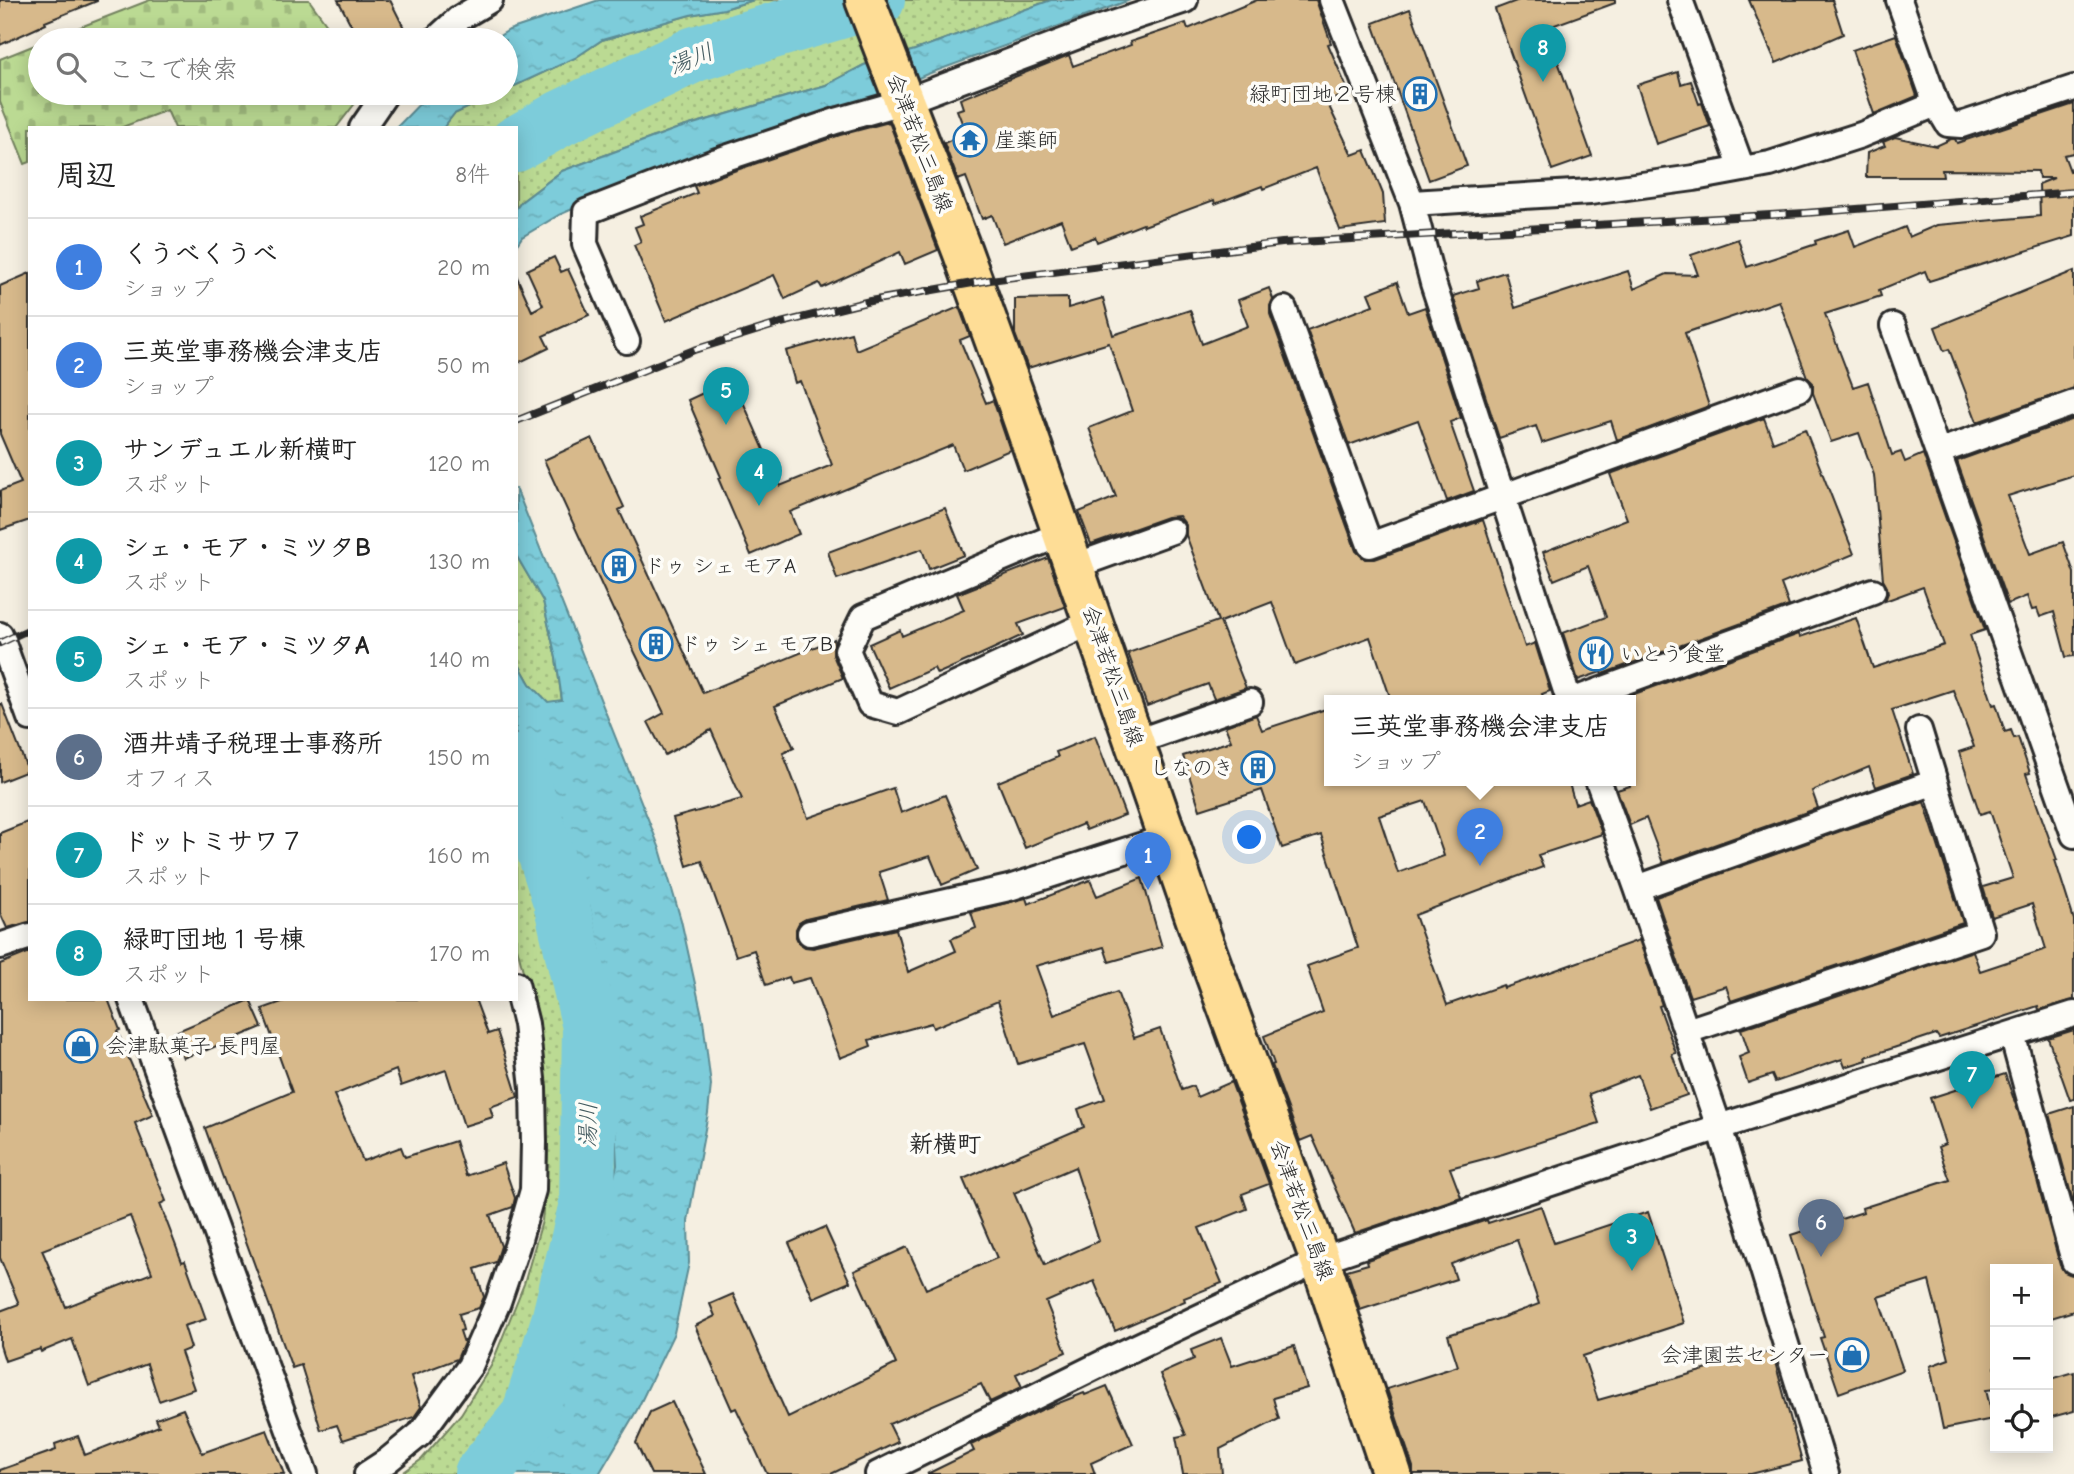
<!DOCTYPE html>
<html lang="ja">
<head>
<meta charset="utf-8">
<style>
  body { margin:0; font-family:"Comic Neue","Klee One",sans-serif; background:#f6f6f6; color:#222 }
  .controls { position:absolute; right:21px; bottom:21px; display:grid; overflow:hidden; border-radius:0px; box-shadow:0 4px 18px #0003 }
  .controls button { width:63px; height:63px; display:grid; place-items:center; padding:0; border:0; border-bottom:2px solid #e0e0e0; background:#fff; color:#222; font:35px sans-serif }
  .you { position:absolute; left:1250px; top:838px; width:24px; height:24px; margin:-18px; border:5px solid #fff; border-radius:50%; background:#1a73e8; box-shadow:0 0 0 10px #1a73e833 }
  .badge { display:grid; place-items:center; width:46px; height:46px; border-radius:50%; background:#1f6fb2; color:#fff; font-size:23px; font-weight:700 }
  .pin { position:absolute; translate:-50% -58px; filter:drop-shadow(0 2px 4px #0008) }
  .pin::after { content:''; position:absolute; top:37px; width:24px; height:21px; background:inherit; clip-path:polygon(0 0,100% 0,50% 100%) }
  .popup { position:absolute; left:1324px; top:695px; width:312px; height:91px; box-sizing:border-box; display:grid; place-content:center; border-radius:0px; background:#fff; filter:drop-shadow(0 2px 5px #0005); font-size:23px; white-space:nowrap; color:#767676 }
  .popup b { font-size:26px; color:#222 }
  .popup::after { content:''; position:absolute; left:50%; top:100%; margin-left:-14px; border:14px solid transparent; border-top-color:#fff }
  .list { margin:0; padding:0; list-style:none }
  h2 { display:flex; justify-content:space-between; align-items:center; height:91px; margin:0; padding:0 28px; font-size:30px }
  h2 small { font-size:23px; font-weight:400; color:#767676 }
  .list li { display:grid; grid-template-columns:46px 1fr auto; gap:21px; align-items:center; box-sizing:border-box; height:98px; padding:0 28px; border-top:2px solid #e0e0e0 }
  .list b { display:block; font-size:26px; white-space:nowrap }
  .list p { margin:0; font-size:23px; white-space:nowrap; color:#767676 }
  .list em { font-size:23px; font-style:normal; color:#767676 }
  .icon { flex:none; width:38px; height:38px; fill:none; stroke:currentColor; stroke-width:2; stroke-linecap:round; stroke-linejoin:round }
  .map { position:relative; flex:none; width:2074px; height:1474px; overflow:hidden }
  .search { position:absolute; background:#fff; box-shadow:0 4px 18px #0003; left:28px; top:28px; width:490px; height:77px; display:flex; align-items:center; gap:18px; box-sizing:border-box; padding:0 24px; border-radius:38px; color:#767676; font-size:26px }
  .panel { position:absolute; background:#fff; box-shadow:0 4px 18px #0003; left:28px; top:126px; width:490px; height:875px; border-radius:0px }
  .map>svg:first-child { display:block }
  .grass { fill:url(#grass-dots); stroke:#73825f; stroke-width:2 }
  .cemetery { fill:url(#cemetery-stones); stroke:#73825f; stroke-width:2 }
  .water { fill:url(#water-ripples); stroke:#5c8c94; stroke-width:2 }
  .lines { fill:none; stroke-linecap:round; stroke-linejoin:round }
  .river { stroke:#7dccda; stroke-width:56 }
  .building { fill:#d7b98b; stroke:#2b2b2b; stroke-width:2; fill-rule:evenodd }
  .minor-casing { stroke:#2b2b2b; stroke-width:30 }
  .primary-casing { stroke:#2b2b2b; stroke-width:44 }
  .minor { stroke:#fdfcf7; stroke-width:24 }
  .primary { stroke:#fedd96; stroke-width:38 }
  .rail-casing { stroke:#2b2b2b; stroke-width:8 }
  .rail { stroke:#fdfcf7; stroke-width:5; stroke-dasharray:16; stroke-linecap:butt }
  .labels { text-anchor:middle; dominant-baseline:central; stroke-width:7; stroke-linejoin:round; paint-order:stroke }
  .poi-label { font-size:21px; fill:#2b2b2b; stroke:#fdfcf7; text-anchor:start }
  .street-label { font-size:21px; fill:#2b2b2b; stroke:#fdfcf7 }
  .water-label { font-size:23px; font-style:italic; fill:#445b60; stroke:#fdfcf7 }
  .quarter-label { font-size:24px; font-weight:bold; fill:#2b2b2b; stroke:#fdfcf7 }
</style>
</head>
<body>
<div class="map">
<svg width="2074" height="1474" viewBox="0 0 2074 1474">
  <defs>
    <pattern id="grass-dots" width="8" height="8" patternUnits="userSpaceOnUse" patternTransform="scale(1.75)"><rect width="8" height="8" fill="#bbda93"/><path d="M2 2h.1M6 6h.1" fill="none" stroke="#a1bb7f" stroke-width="1.8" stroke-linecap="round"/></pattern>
    <pattern id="cemetery-stones" width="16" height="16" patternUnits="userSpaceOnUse" patternTransform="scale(1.75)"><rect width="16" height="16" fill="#bbda93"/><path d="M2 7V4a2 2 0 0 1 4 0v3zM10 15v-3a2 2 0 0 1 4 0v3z" fill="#a1bb7f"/></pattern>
    <pattern id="water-ripples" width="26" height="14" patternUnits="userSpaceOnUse" patternTransform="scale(1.75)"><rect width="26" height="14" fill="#7dccda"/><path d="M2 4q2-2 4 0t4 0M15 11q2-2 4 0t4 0" fill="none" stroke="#6cafbb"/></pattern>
  </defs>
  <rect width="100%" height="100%" fill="#f5efe1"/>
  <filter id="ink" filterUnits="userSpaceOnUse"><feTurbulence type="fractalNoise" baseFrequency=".0143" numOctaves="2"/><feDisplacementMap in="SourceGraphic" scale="14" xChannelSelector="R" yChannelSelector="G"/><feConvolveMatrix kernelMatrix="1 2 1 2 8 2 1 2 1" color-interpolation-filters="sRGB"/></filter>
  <g filter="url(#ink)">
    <path class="grass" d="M754,0H1051L915,50L864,65L826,85L676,129L562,171L521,202L516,209V128H443L454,114L500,93H506V90L575,58L602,40L690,15L724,9Z
      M516,555L543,601L556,658L562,701L549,703L530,684L516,659Z
      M516,770L589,904L599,948L609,1023L617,1165L602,1228L575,1320L543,1408L506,1462L489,1474H401L422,1459L461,1414L491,1366L524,1284L542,1221L548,1155L542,1080L532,1007L516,943Z"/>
    <path class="cemetery" d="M150,0H309L338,40H47Z
      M40,43V93H363L336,128H175L167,110L120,128H30V162L25,164L0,102V59Z"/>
    <path class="water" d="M599,0H754L724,9L690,15L602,40L575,58L506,90V40H493L509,30Z
      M1051,0H1130L925,75L876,98L666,168L559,215L522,237L516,246V209L521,202L562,171L676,129L826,85L864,65L915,50Z
      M430,93H500L454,114L443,128H396Z
      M516,488L660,849L681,920L703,1020L711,1085L708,1113L688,1221L689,1263L674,1333L637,1410L599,1474H489L506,1462L543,1408L575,1320L602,1228L617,1165L609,1023L599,948L589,904L516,770V659L530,684L548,702L562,700L556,658L543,601L516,555Z"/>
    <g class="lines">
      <path class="river" d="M516,144L561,118L695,54L877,0
        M482,1474L529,1416L559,1321L587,1204L590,1027L561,902L516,763"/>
    </g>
    <path class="building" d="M0,0H97V1L45,22L46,24L0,45Z
      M338,0H390L410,40H359Z
      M1257,0H1316L1331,43L1328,44L1349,93L1327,102L1352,155L1365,150L1383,194L1385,224L1340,230L1316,168L1263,189L1262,186L1215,204L1214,200L1144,226L1143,224L1097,242L1095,237L1071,246L1061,220L1003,243L992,215L982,219L966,177L958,180L944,143L966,133L957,110L963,108L960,99L1069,55L1073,66L1131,45L1130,42L1186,23L1188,29Z
      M1519,0H1615V3L1546,28L1592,156L1552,170L1495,9Z
      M1749,0H1832L1843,34L1776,63Z
      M1410,9L1467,166L1429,180L1373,23Z
      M1896,35L1917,96L1874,114L1852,50Z
      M1678,72L1681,84L1691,81L1699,104L1702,103L1710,126L1656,144L1637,85Z
      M2074,104V153L2064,155L2070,171L2074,170V236L1929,281L1925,271L1879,290L1881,296L1825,314L1853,387L1868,382L1892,455L1901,452L1905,462L1923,454L1985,630L1970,635L1993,705L1996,704L2005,732L2011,730L2014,738L2018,737L2030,773L2026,774L2057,860H2055L2074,920V1000L2039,1010L2038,1006L1939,1038L1936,1034L1866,1057L1867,1060L1845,1067L1842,1059L1775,1082L1772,1075L1748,1083L1739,1057L1749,1053L1741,1029L1973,951L1980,971L2046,949L2032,904L1992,917L1983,887L2013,878L1990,811L1980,814L1959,752L1974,747L1953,690L1892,710L1913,774L1876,787L1869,767L1812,791L1818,808L1663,863L1646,818L1630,825L1617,790L1630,786V700H1618L1799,634L1800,637L1856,618L1873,668L1944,645L1923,587L1885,601L1888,593L1887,587L1883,580L1874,475L1859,433L1831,442L1813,393V383L1807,377L1779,301L1685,333L1709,406L1617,440L1611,421L1542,443L1536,426L1499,438L1453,296L1479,288L1477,281L1505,272L1515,308L1628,271L1634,289L1667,274L1698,275L1691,255L1738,239L1747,267L1816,244L1815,241L1849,230L1855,247L1905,227L1909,237L1937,225L2040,216L2039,184L2054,178H2039L2038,171L1942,170L1943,177H1866L1867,153L1885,146L1883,142L1895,137L1936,146L1951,139H1955L1957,143Z
      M889,122L938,250L905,264L900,252L822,288L819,283L785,299L774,275L666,321L634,245L641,242L635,227L643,224L640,216L697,193L694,186L722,175L840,135Z
      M554,257L561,272L568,269L589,315L543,336L549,348L516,364V275L532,311L543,305L527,270Z
      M2074,271V388L1977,422L1949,349L1944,351L1935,327Z
      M30,273V520L0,530V491L21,483L0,434V286Z
      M1397,282L1408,313L1425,307L1461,418L1450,422L1474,491L1447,501L1418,420L1349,445L1307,330L1373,305L1368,293Z
      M1269,288L1273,299L1270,306V314L1356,551L1365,559H1375L1483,520L1525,647L1535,643L1550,691L1542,694L1545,700H1391L1370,637L1295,665L1272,602L1220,622L1246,688L1214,699L1208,684L1147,706L1128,653L1218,621L1186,535V525L1179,516L1167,517L1091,544L1079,512L1116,497L1089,428L1132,411L1109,343L1028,368L1015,334V299L1068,298V308L1103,298L1113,335L1190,310L1202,344L1248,326L1238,300Z
      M959,307L970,336L960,340L986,403L993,400L1010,450L963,470L953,445L790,512L799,534L751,555L718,478L721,477L688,400L733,379L780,486L832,465L800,381L795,383L786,351L851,333L856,350Z
      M1764,418L1773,442L1805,429L1854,554L1781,584L1789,606L1602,674L1601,672L1578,680L1563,633L1606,617L1588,566L1554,580L1543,552L1627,519L1610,474Z
      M2074,419V475L2008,496L2030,554L2063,542L2074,573V656L2066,657L2054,612L2040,617L2037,609L2032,610L2027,596L2008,604L1957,461Z
      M592,438L624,507L619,510L703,693L834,639L833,655L843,678L775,706L794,748L783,753L808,818L893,788L901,813L945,795L977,870L942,885L930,856L879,872L888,900L806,919L799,923L796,929V937L799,943L805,947L813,948L896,929L908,972L956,951L951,939L976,928L971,912L1026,898L1028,904L1090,880L1097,896L1142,878L1162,947L1109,962L1104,947L1036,966L1054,1015L1117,992L1134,1038L1160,1029L1182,1090L1193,1086L1197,1097L1231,1082L1269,1184L1242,1194L1247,1209L1199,1228L1222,1283L1184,1298L1185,1301L1115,1331L1094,1281L1046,1302L1066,1352L1016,1374L1022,1387L990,1402L981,1384L889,1424L898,1442L831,1474H767L736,1408L732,1410L695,1326L715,1316L710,1304L733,1294L788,1417L896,1364L854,1271L907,1247L926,1289L997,1258L963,1179L1084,1127L1078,1109L1105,1099L1085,1044L1018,1064L998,1001L933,1028L931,1023L869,1040L871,1046L840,1058L810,978L791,983L789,977L766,985L754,950L736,956L702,861L687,866L673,818L742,799L711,730L665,755L648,722L664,713L615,611L614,612L544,460ZM1075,1167L1099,1241L1045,1265L1014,1193Z
      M945,508L964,555L929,569L922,549L837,579L828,552Z
      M1048,558L1065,607L1018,624L1023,635L971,659L937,674L934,668L889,688L869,644L900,630L902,636L964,610L957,594Z
      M0,704H2L28,771L0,782Z
      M1329,708V780H1568L1575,804L1589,799L1602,834L1538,855L1543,867L1415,915L1447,1005L1503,985L1504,988L1542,975L1639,940L1662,1005L1659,1006L1676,1053L1672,1054L1687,1095L1650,1108L1638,1075L1589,1094L1599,1123L1503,1154L1450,1168L1461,1197L1355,1233L1312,1136L1300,1141L1272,1065L1274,1064L1264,1036L1323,1012L1307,966L1358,948L1321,835L1282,848L1262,790L1200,810L1183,756L1231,741L1225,726L1256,715L1262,730ZM1425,801L1444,856L1398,873L1379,816Z
      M1095,736L1125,815L1086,830L1083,824L1025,848L998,782L1058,757L1056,752Z
      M1924,802L1963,923L1731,1001L1726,986L1690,997L1656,897L1849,828L1885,817V816Z
      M30,821V922L7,928L0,913V833Z
      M30,952V999H108L120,1030L117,1031L153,1115L135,1123L166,1201L160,1204L182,1262L185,1261L206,1319L184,1326L191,1348L181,1352L194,1389L159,1401L147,1364L89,1386L72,1339L41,1352L40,1349L5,1361L0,1345V1311L19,1304L0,1258V964ZM130,1216L152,1273L66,1307L42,1250Z
      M290,999H475L488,1034L497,1031L518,1097L490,1107L493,1117L464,1126L446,1070L401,1086L396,1070L334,1095L363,1161L401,1147L405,1157L455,1141L466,1176L503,1163L515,1198L513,1207L490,1215L501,1246L496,1262L475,1269L484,1297L479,1308L459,1314L463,1330L460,1331L464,1343L457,1359L411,1376L421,1407L414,1417L343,1440L337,1425L321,1430L301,1365L292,1368L205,1128L292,1092L262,1009Z
      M250,1000L262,1027L207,1050V1049L183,1058L173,1033Z
      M2074,1030V1099L2070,1100L2048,1038Z
      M2005,1074L2019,1114L2060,1265L2064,1272L2074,1275V1311L2048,1319V1269H1995V1389L1986,1390L1993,1419L1943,1429L1930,1366L1949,1359L1929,1281L1878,1297L1903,1370L1839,1393L1820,1338L1824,1337L1791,1235L1863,1212L1862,1208L1950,1180L1938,1147L1945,1144L1930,1098Z
      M2074,1106V1205L2049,1114Z
      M1541,1206L1554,1243L1648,1212L1684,1323L1583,1356L1598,1400L1772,1351L1802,1461L1751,1474H1413V1467L1387,1389L1458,1366L1448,1335L1501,1318L1539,1304L1517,1240L1451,1264L1456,1279L1360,1310L1347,1270L1368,1264L1367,1260L1487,1220L1488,1223Z
      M825,1227L850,1282L813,1298L789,1243Z
      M1221,1338L1232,1366L1294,1346L1307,1388L1273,1398L1279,1419L1220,1449L1222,1474H1183L1176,1437L1186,1435L1160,1374L1194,1359L1191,1350Z
      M2074,1372V1411L2048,1418V1380Z
      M1107,1386L1133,1444L1091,1463L1095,1474H927L974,1451L971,1445L1041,1410L1084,1393L1085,1395Z
      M672,1402L706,1474H651L636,1443L650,1412Z
      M183,1409L202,1453L267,1430L284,1474H0V1470L56,1450L55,1444L78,1436L85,1455L159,1426L156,1419Z"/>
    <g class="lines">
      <defs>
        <path id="minor" d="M1332,0L1412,203L1433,283L1569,700
          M1680,0L1742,169
          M1899,0L1936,104L1948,124L1961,125L2074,88
          M435,40L458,19L490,0
          M362,128L386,93
          M1412,203L1590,192L1694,178L1770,164L1861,135L1936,104
          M1284,309L1370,545L1799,389
          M1893,326L2074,835
          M627,341L585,244L586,212L717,161L836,121L903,102L1086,33L1185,0
          M1938,452L2074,403
          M1063,533L863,617L847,650L870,704L898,712L1094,621
          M1075,566L1172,531
          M0,635L30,718
          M1574,700L1873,591
          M1136,742L1250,702
          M1598,780L1637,888L1719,1127L1826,1474
          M1637,888L1935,782
          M810,933L1009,888L1168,837
          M0,946L30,936
          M131,999L305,1474
          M1687,1031L1981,933L1919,730
          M2012,1034L2074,1261
          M367,1474L387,1461L420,1434L470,1366L498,1302L517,1246L533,1190L534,1142L533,1088L526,1024L516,984
          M878,1474L1115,1357L1320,1260L1719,1127L2074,1014"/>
        <path id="primary" d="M865,0L962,251L1014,394L1207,952L1320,1260L1392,1474"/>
      </defs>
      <use href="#minor" class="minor-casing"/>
      <use href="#primary" class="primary-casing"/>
      <use href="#minor" class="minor"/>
      <use href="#primary" class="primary"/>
      <defs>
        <path id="rail" d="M516,421L694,350L781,323L870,301L990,280L1282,243L1805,213L2074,192
          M0,643L30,629"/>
      </defs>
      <use href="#rail" class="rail-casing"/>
      <use href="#rail" class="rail"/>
    </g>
  </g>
  <defs>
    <symbol id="building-ring" viewBox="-11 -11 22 22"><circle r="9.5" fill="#fdfcf7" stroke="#1f6fb2" stroke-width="1.5"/><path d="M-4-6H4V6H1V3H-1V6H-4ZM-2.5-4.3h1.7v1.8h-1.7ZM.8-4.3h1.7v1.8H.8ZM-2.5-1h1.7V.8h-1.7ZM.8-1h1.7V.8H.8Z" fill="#1f6fb2"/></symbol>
    <symbol id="temple-ring" viewBox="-11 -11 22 22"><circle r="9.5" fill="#fdfcf7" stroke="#1f6fb2" stroke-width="1.5"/><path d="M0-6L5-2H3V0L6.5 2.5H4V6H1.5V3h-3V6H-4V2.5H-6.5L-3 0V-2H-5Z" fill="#1f6fb2"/></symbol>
    <symbol id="restaurant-ring" viewBox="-11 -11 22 22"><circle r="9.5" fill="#fdfcf7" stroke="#1f6fb2" stroke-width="1.5"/><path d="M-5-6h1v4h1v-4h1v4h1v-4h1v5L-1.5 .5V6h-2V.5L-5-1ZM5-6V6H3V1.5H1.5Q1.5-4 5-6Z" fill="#1f6fb2"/></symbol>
    <symbol id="shop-ring" viewBox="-11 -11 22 22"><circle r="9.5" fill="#fdfcf7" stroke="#1f6fb2" stroke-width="1.5"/><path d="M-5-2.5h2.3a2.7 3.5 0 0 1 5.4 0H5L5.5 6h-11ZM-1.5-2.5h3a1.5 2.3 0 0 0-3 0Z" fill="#1f6fb2"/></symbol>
  </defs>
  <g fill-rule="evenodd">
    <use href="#building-ring" x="1401" y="75" width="38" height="38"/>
    <use href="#temple-ring" x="951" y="121" width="38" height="38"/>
    <use href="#building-ring" x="600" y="547" width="38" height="38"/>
    <use href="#building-ring" x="637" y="625" width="38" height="38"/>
    <use href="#restaurant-ring" x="1577" y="635" width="38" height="38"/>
    <use href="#building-ring" x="1239" y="749" width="38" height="38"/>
    <use href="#shop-ring" x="62" y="1027" width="38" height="38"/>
    <use href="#shop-ring" x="1833" y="1336" width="38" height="38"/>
  </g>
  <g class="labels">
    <g class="poi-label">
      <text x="1396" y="94" text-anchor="end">緑町団地２号棟</text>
      <text x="995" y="140">崖薬師</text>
      <text x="644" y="566">ドゥ シェ モアA</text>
      <text x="680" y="644">ドゥ シェ モアB</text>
      <text x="1620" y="654">いとう食堂</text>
      <text x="1234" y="768" text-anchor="end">しなのき</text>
      <text x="106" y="1046">会津駄菓子 長門屋</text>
      <text x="1828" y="1355" text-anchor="end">会津園芸センター</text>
    </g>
    <g class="street-label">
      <text transform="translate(920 143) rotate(69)">会津若松三島線</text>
      <text transform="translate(1113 676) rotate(71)">会津若松三島線</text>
      <text transform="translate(1302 1210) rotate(70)">会津若松三島線</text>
    </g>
    <g class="water-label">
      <text transform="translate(691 59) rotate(-22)">湯川</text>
      <text transform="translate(588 1125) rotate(-89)">湯川</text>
    </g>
    <g class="quarter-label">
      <text x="945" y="1144">新横町</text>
    </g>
  </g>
</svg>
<div class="controls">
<button>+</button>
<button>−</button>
<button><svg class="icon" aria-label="locate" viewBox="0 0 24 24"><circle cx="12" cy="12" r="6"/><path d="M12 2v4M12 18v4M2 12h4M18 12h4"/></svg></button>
</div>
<div class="you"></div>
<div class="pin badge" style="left:1148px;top:890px;background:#3f7fe0">1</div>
<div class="pin badge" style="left:1480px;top:866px;background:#3f7fe0">2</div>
<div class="popup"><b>三英堂事務機会津支店</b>ショップ</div>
<div class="pin badge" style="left:1632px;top:1271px;background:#0f9aa8">3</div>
<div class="pin badge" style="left:759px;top:506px;background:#0f9aa8">4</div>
<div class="pin badge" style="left:726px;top:425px;background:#0f9aa8">5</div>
<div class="pin badge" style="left:1821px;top:1257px;background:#5c6f8a">6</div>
<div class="pin badge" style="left:1972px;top:1109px;background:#0f9aa8">7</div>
<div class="pin badge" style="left:1543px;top:82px;background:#0f9aa8">8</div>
<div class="search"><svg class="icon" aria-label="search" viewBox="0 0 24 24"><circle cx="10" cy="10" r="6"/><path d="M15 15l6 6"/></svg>ここで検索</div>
<section class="panel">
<h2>周辺<small>8件</small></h2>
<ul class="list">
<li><span class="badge" style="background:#3f7fe0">1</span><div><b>くうべくうべ</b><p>ショップ</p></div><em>20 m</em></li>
<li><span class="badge" style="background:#3f7fe0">2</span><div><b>三英堂事務機会津支店</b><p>ショップ</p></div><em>50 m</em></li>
<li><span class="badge" style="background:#0f9aa8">3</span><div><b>サンデュエル新横町</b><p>スポット</p></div><em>120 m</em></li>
<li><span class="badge" style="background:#0f9aa8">4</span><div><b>シェ・モア・ミツタB</b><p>スポット</p></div><em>130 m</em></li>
<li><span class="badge" style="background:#0f9aa8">5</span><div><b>シェ・モア・ミツタA</b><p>スポット</p></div><em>140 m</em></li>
<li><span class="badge" style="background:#5c6f8a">6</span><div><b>酒井靖子税理士事務所</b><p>オフィス</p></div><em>150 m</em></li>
<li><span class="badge" style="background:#0f9aa8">7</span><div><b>ドットミサワ７</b><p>スポット</p></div><em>160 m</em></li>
<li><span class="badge" style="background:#0f9aa8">8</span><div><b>緑町団地１号棟</b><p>スポット</p></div><em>170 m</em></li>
</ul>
</section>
</div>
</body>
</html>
